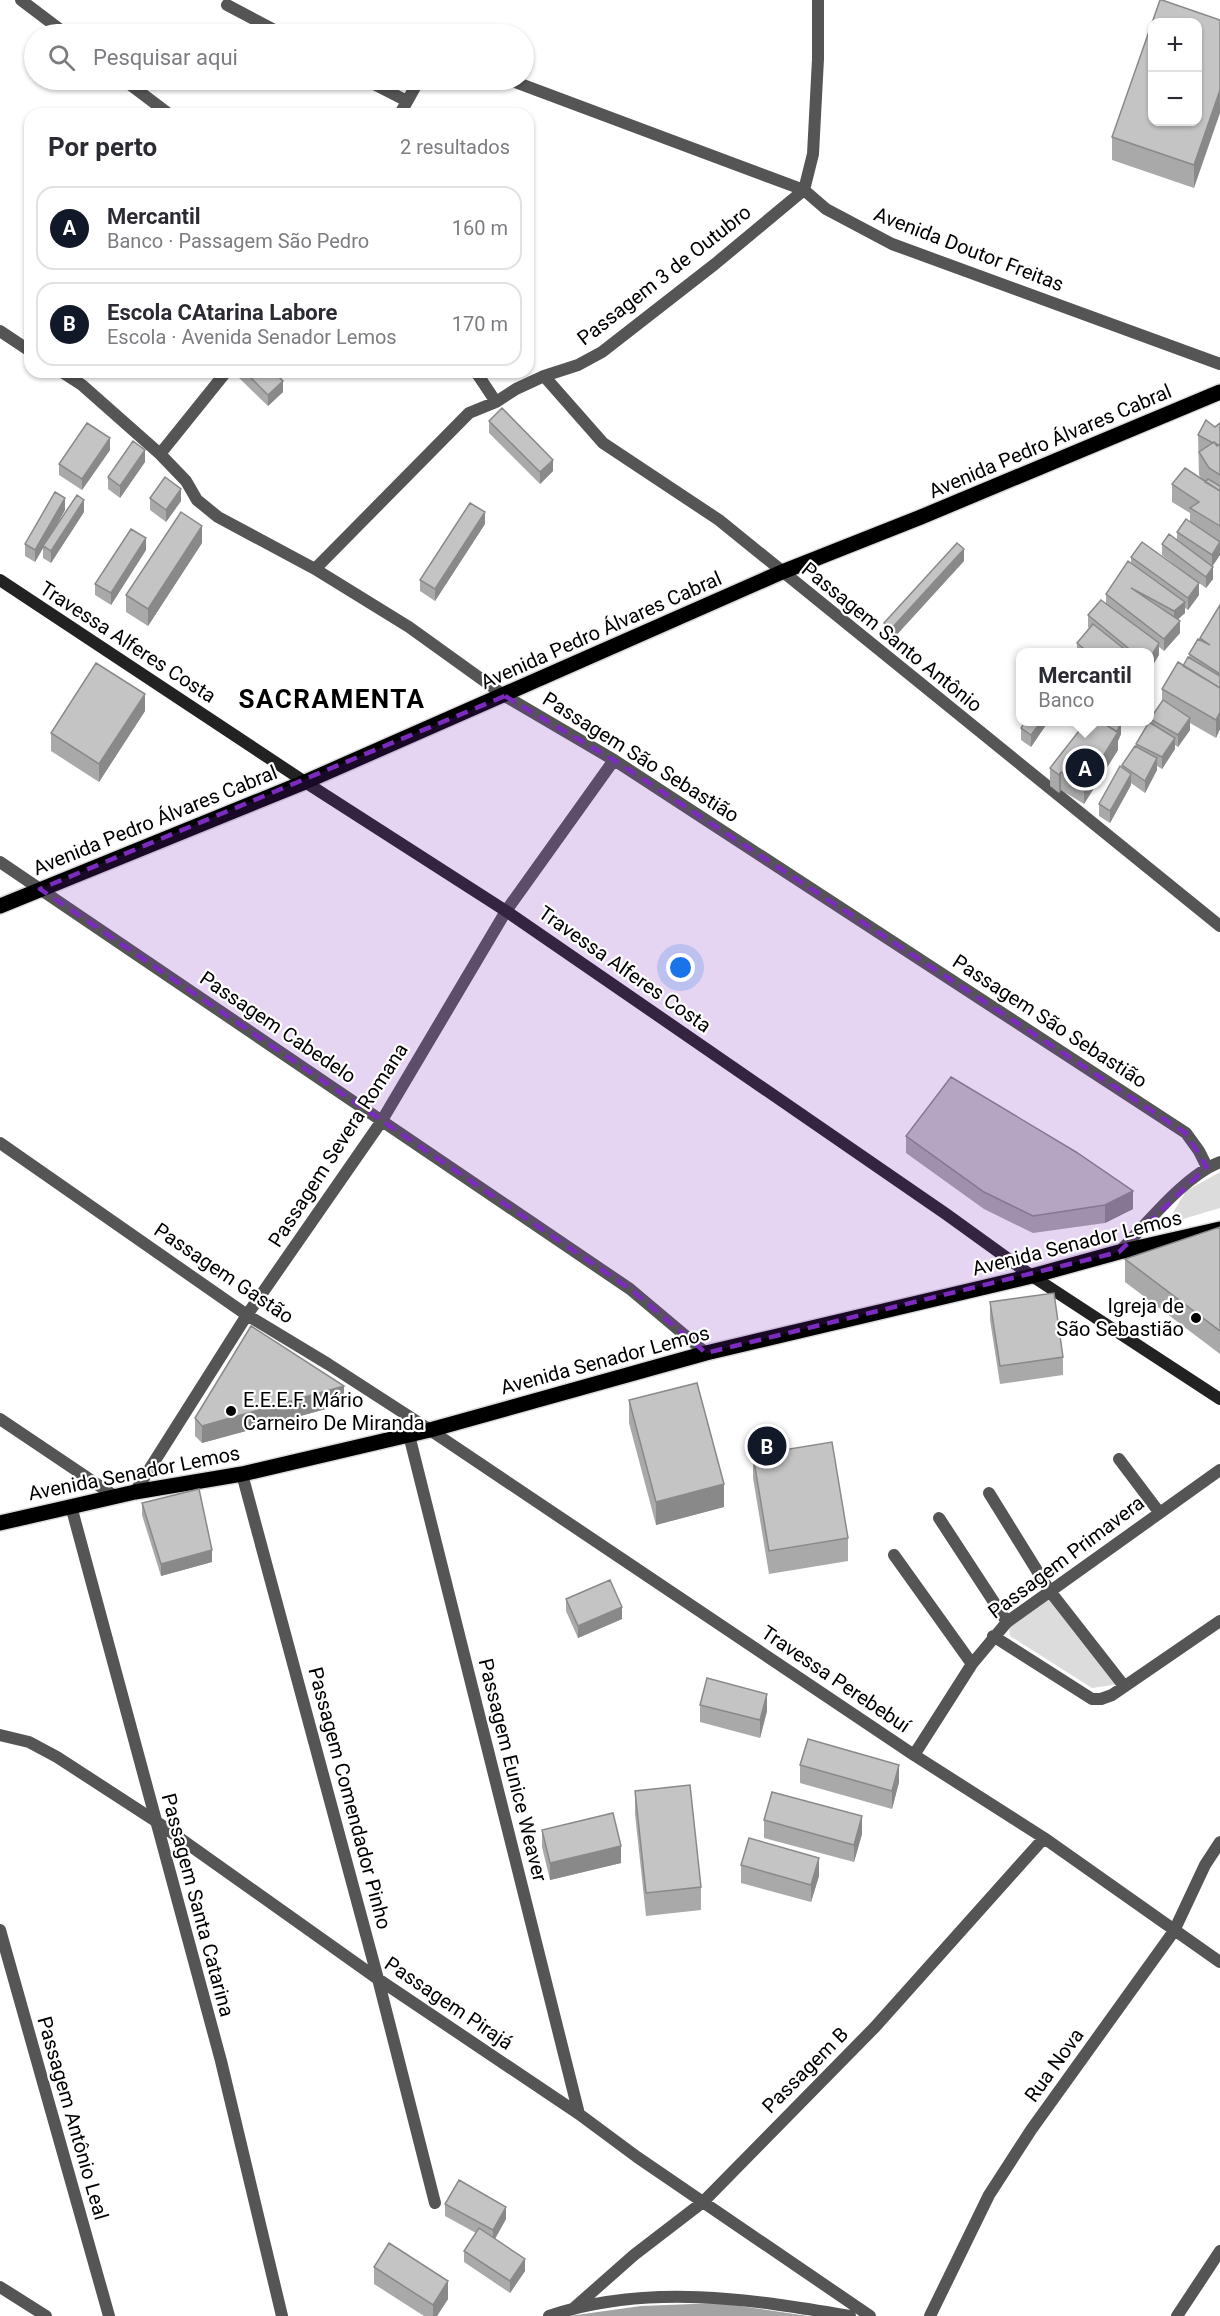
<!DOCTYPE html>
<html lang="pt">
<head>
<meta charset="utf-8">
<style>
  body { margin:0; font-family:Roboto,sans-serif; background:#f7f7f7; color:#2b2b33 }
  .controls { position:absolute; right:18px; top:18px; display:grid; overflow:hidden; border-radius:12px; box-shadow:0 2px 4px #0004 }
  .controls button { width:54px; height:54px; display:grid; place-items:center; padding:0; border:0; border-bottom:2px solid #e1e1e2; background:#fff; color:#2b2b33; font:30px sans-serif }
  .you { position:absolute; left:681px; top:968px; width:21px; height:21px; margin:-15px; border:4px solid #fff; border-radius:50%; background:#1a73e8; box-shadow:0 0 0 9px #1a73e833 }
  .badge { display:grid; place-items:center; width:39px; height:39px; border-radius:50%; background:#111827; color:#fff; font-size:20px; font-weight:700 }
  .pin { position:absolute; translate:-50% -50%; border:3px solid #fff; box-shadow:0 2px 6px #0006 }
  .popup { position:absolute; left:1016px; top:648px; width:138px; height:78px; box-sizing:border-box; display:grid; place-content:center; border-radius:12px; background:#fff; filter:drop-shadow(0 2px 4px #0005); font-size:20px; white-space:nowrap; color:#7c7c81 }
  .popup b { font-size:22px; color:#2b2b33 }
  .popup::after { content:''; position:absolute; left:50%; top:100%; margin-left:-12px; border:12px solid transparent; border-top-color:#fff }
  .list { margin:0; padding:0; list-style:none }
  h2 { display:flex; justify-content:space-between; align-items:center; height:78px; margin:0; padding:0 24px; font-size:26px }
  h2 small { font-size:20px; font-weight:400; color:#7c7c81 }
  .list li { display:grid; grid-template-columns:39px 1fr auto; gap:18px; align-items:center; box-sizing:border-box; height:84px; margin:0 12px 12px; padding:0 12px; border:2px solid #e1e1e2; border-radius:18px }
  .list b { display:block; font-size:22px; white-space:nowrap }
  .list p { margin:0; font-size:20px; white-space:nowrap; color:#7c7c81 }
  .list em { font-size:20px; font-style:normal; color:#7c7c81 }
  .icon { flex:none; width:33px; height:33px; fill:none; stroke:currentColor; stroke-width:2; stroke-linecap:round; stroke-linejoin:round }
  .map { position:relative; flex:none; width:1220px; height:2316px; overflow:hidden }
  .search { position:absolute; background:#fff; box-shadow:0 2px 4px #0004; left:24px; top:24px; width:510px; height:66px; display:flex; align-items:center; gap:15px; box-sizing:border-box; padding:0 21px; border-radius:33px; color:#7c7c81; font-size:22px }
  .panel { position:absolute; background:#fff; box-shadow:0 2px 4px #0004; left:24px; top:108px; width:510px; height:270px; border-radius:18px }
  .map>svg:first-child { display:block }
  .green { fill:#dcdcdc }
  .water { fill:#a3a3a3 }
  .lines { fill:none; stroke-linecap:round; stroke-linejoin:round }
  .primary-casing { stroke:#dbdbdb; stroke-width:18 }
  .street { stroke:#555; stroke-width:12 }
  .secondary { stroke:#222; stroke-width:12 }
  .primary { stroke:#000; stroke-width:15 }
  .wall { fill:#a9a9a9 }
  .shaded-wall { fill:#898989 }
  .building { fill:#c4c4c4; stroke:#898989; stroke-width:1.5; fill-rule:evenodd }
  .marked { fill:#7b2cbf; fill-opacity:0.2; stroke:#7b2cbf; stroke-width:4.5; stroke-dasharray:12 8; stroke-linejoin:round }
  .poi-dot { fill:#000; stroke:#fff; stroke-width:2 }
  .labels { text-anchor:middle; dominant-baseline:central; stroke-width:4.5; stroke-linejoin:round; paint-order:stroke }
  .street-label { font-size:20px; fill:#000; stroke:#fff }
  .poi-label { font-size:20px; fill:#000; stroke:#fff; text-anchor:end }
  .district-label { font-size:26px; font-weight:bold; letter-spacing:1.5px; fill:#000; stroke:#fff }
</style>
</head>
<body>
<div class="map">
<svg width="1220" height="2316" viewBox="0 0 1220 2316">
  <rect width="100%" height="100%" fill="#fff"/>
  <path class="green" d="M1220,1172V1208L1166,1224L1186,1191Z
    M1048,1598L1120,1684L1092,1688L1010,1636L1009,1627Z"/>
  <path class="water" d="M719,2303L808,2316H569L641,2306Z"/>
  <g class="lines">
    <defs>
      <path id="primary" d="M0,906L305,782L782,572L921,517L1220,392
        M0,1523L135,1492L242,1474L430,1430L706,1353L1032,1276L1119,1252L1220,1229"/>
    </defs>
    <use href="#primary" class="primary-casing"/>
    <path class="street" d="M21,0L66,34
      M227,5L282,34
      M124,80L169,114
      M366,80L407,101
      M510,80L804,190L826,209L892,244L1220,364
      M400,114L419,80
      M0,331L30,351
      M62,372L82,385L160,454L186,481L197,500L218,517L315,569L409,627L505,696L614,760L1186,1133L1199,1151L1207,1167
      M476,372L496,402
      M544,376L603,443L719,520L1220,926
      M160,454L226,372
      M315,569L469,413L496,402L516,389L544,376L578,365L602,352L715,264L804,190L813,154L818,59V0
      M0,862L630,1289L706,1353
      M0,1143L247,1315L328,1364L430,1430L914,1755L1044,1838L1220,1962
      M1119,1252C1147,1224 1184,1176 1220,1162
      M0,1419L116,1497
      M409,1435L579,2114
      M1119,1459L1159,1512
      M242,1474L378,1979L435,2203
      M135,1492L247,1315L381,1122L506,911L614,760
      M989,1493L1049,1590L1124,1686
      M71,1506L221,2061L282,2316
      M939,1518L1007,1622
      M894,1555L972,1664
      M993,1636L1092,1699H1101L1112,1695L1220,1621
      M0,1735L29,1742L57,1757L154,1820L378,1979L579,2114L637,2157L870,2316
      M914,1755L972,1664L1007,1622L1220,1470
      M0,1930L109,2316
      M0,2287L46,2316
      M574,2308L634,2255L703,2202L875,2027L1044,1838
      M549,2316C647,2283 751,2299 850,2316
      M930,2316L989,2195L1031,2130L1174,1931L1205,1865L1220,1842
      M1177,2316L1220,2251"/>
    <path class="secondary" d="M0,580L305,782L506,911L946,1214L1032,1276L1220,1399"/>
    <use href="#primary" class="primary"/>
  </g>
  <path class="wall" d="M1220,20L1194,188L1112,160V137Z
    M237,372H274L283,392L268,406L237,376Z
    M489,421L553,471L540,484L489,433Z
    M1220,423V555L1212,566L1213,579L1206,588L1199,583V595L1188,610L1185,608V613L1178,619L1180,633L1164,651L1159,647V655L1149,652H1077V643L1089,628L1088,627V615L1106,604V594L1131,562V557L1193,579L1162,555V544L1177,540V532L1190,522V513L1172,502V484L1202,479L1199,475L1198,435Z
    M110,450L82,490L59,475V464Z
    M145,462L120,498L108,489V477Z
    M150,498L181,501L166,522L150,510Z
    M65,510L52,533L84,512L51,563L43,558V548L35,562L25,556V544Z
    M485,524L435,601L420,591V580Z
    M202,543L148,626L126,612V595Z
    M146,550L111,605L95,595V584Z
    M964,561L891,641L884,634V623Z
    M1220,605V729L1216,738L1190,723V730L1178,747L1175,745V749L1162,769L1157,766V770L1145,793L1131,783V785L1110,823L1099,816V804L1122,767V765L1136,747V744L1150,723V719L1162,702V689L1183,666L1189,657V654L1200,640V638Z
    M145,711L99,782L51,751V733Z
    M1025,722H1048L1031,747L1021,740V728Z
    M1121,725V734L1118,741V750L1084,804L1061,790L1059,793L1050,786V768Z
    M906,1136L1133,1209L1105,1223L1033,1233L984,1209L906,1153Z
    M1220,1227V1354L1125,1282V1259Z
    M990,1302L1063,1357V1375L1000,1384L990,1320Z
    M629,1400L724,1507L656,1525L629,1423Z
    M344,1404L202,1443L195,1436V1418Z
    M753,1455L848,1538V1561L769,1574L753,1478Z
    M142,1503L212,1562L161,1576L142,1515Z
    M566,1599L622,1619L578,1638L566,1611Z
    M700,1705L767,1711L760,1738L700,1722Z
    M800,1765L899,1782L892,1809L800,1783Z
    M635,1791L701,1887V1910L646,1916L635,1814Z
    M764,1820L862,1834L854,1862L764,1838Z
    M542,1830L621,1863L550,1880L542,1847Z
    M741,1865L819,1876L811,1902L741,1883Z
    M445,2204L506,2219L495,2239L525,2271L510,2293L464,2262V2251L476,2233L445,2216Z
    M374,2267L448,2299L437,2316H424L374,2284Z"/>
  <path class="shaded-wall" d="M1220,90V113L1194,188V165Z
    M283,381V392L268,406V395Z
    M110,438V450L82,490V479Z
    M145,450V462L120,498V486Z
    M553,460V471L540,484V472Z
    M181,489V501L166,522V510Z
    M65,498V510L35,562V550Z
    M84,500V512L51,563V551Z
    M485,512V524L435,601V589Z
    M202,526V543L148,626V609Z
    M146,538V550L111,605V593Z
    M1220,544V555L1212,567V555Z
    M964,549V561L891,641V629Z
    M1213,567V579L1206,588V577Z
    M1199,583V595L1188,610V598Z
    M1185,602V613L1174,623V611Z
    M1180,621V633L1164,651V639Z
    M1159,643V655L1149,672V660Z
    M145,694V711L99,782V764Z
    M1220,712V729L1216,738V720Z
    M1190,718V730L1178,747V735Z
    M1041,722H1048L1031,747V735Z
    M1117,722H1123L1121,725V734L1118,741V750L1084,804V787Z
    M1175,738V749L1162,769V757Z
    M1157,758V770L1145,793V781Z
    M1061,772V790L1059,793V775Z
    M1131,774V785L1110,823V811Z
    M1133,1191V1209L1105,1223V1205Z
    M344,1386V1404L202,1443V1426Z
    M724,1484V1507L656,1525V1502Z
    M212,1550V1562L161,1576V1564Z
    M622,1607V1619L578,1638V1626Z
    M767,1694V1711L760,1738V1720Z
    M899,1765V1782L892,1809V1791Z
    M862,1816V1834L854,1862V1845Z
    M621,1846V1863L550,1880V1863Z
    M819,1858V1876L811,1902V1885Z
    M506,2207V2219L493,2242V2230Z
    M525,2259V2271L510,2293V2281Z
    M448,2281V2299L437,2316H433V2305Z"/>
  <path class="building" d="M1160,0H1162L1220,20V90L1194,165L1112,137ZM1152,22H1197V122H1152Z
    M245,372H274L283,381L268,395Z
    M502,408L553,460L540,472L489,421Z
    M1206,420L1215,427L1220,423V444L1218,445L1214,442L1213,443L1198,435Z
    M87,423L110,438L82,479L59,464Z
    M133,441L145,450L120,486L108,477Z
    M1214,442L1217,446L1220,444V475L1209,468L1199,452Z
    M1185,468L1220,491V526L1190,508L1199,502L1172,484Z
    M165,477L181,489L166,510L150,498Z
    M1208,479L1220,486V491L1205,482Z
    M55,492L65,498L35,550L25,544Z
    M77,495L84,500L51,551L43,546Z
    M470,503L485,512L435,589L420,580Z
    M181,512L202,526L148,609L126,595Z
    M1186,519L1220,542L1212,555L1177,532Z
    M131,529L146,538L111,593L95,584Z
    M1169,534L1213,567L1206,577L1162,544Z
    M1142,542L1199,583L1188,598L1131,557Z
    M957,543L964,549L891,629L884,623Z
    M1128,561L1185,602L1174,611L1131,588L1180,621L1164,639L1106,594Z
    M1101,600L1159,643L1149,660V652H1133L1088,615Z
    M1220,605V674L1189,654L1198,639L1210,645L1200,638Z
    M1093,624L1128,652H1088L1077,643Z
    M1188,657L1220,676V688L1183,666Z
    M1178,662L1220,688V712L1216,720L1162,689Z
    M96,663L145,694L99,764L51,733Z
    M1163,700L1190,718L1178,735L1150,719Z
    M1025,722H1041L1031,735L1021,728Z
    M1086,722H1101L1118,732L1084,787L1061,772L1059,775L1050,768Z
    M1101,722H1121L1117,732Z
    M1149,722L1175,738L1162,757L1136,744Z
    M1135,746L1157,758L1145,781L1122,765Z
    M1120,766L1131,774L1110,811L1099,804Z
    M951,1077L1076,1152L1133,1191L1105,1205L1033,1216L984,1192L906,1136Z
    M1220,1227V1331L1125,1259Z
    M1054,1293L1063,1357L1000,1366L990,1302Z
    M251,1326L344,1386L202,1426L195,1418Z
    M697,1383L724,1484L656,1502L629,1400Z
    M832,1442L848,1538L769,1551L753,1455Z
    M199,1489L212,1550L161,1564L142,1503Z
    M610,1580L622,1607L578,1626L566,1599Z
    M707,1678L767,1694L760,1720L700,1705Z
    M808,1739L899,1765L892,1791L800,1765Z
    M690,1785L701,1887L646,1893L635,1791Z
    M772,1792L862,1816L854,1845L764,1820Z
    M613,1813L621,1846L550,1863L542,1830Z
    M749,1838L819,1858L811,1885L741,1865Z
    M459,2180L506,2207L493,2230L445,2204Z
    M479,2228L525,2259L510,2281L464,2251Z
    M389,2243L448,2281L433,2305L374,2267Z"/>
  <path class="marked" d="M505,696L614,760L1186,1133L1207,1167L1119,1252L706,1353L630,1289L40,889Z"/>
  <g class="poi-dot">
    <circle cx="1196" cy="1318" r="6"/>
    <circle cx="231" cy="1411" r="6"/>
  </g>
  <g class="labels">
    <g class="street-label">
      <text transform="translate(969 249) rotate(21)">Avenida Doutor Freitas</text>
      <text transform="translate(664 275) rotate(-38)">Passagem 3 de Outubro</text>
      <text transform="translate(1050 441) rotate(-23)">Avenida Pedro Álvares Cabral</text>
      <text transform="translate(601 630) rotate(-24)">Avenida Pedro Álvares Cabral</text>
      <text transform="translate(892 637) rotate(39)">Passagem Santo Antônio</text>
      <text transform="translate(128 642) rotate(33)">Travessa Alferes Costa</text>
      <text transform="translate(641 757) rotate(32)">Passagem São Sebastião</text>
      <text transform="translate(155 820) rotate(-22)">Avenida Pedro Álvares Cabral</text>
      <text transform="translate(625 969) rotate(35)">Travessa Alferes Costa</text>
      <text transform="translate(1050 1021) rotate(33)">Passagem São Sebastião</text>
      <text transform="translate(278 1027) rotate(34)">Passagem Cabedelo</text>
      <text transform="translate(338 1145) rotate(-57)">Passagem Severa Romana</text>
      <text transform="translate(1077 1243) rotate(-14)">Avenida Senador Lemos</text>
      <text transform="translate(224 1273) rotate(34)">Passagem Gastão</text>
      <text transform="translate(605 1360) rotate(-15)">Avenida Senador Lemos</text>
      <text transform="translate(134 1473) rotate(-11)">Avenida Senador Lemos</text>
      <text transform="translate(1066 1557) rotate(-37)">Passagem Primavera</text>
      <text transform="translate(836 1679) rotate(34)">Travessa Perebebuí</text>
      <text transform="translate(513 1770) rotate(76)">Passagem Eunice Weaver</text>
      <text transform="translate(350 1798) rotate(75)">Passagem Comendador Pinho</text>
      <text transform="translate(198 1905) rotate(75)">Passagem Santa Catarina</text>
      <text transform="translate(449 2003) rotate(34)">Passagem Pirajá</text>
      <text transform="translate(1054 2065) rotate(-54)">Rua Nova</text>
      <text transform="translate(805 2070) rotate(-45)">Passagem B</text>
      <text transform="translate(73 2118) rotate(74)">Passagem Antônio Leal</text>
    </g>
    <g class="poi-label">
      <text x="1184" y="1306">Igreja de<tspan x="1184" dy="23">São Sebastião</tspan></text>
      <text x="243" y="1400" text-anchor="start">E.E.E.F. Mário<tspan x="243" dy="23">Carneiro De Miranda</tspan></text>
    </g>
    <g class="district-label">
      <text x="332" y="699">SACRAMENTA</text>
    </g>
  </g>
</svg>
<div class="controls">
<button>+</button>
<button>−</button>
</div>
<div class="you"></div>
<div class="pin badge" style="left:1085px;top:768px">A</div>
<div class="popup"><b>Mercantil</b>Banco</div>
<div class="pin badge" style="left:767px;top:1446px">B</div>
<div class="search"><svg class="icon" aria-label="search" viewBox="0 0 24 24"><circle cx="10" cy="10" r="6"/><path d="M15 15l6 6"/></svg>Pesquisar aqui</div>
<section class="panel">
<h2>Por perto<small>2 resultados</small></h2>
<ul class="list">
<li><span class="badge">A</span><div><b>Mercantil</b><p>Banco · Passagem São Pedro</p></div><em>160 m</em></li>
<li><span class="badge">B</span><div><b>Escola CAtarina Labore</b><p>Escola · Avenida Senador Lemos</p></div><em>170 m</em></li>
</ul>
</section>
</div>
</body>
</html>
